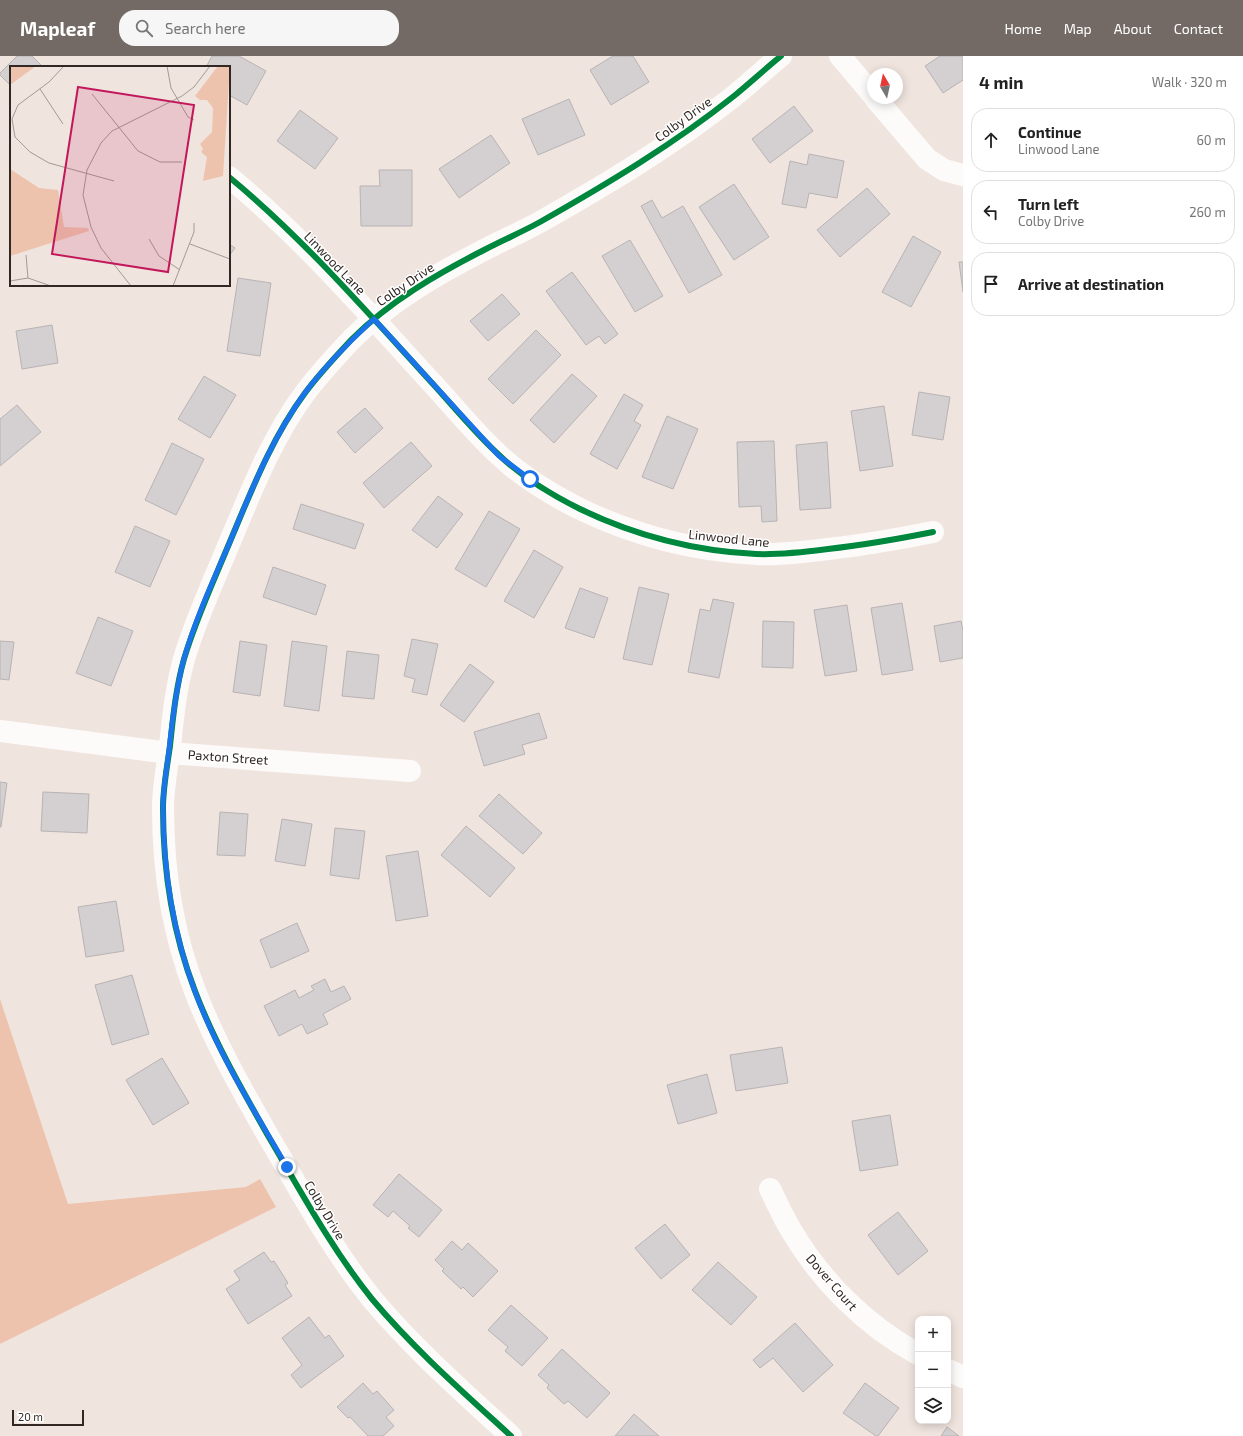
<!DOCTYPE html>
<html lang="en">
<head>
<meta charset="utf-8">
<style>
  body { margin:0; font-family:"Exo 2",sans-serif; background:#f6f6f6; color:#222 }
  .controls { position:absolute; right:12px; bottom:12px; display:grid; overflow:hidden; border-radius:8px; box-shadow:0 2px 10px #0003 }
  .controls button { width:36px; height:36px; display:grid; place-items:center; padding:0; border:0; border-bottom:1px solid #e0e0e0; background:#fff; color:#222; font:20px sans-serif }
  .compass { position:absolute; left:867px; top:12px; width:36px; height:36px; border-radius:50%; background:#fff; box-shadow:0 2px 10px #0003; rotate:351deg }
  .scale { position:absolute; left:12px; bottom:10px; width:72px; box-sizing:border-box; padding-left:4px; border:2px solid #312824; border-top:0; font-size:11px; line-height:14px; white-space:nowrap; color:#312824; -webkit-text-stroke:3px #fff; paint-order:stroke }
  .stop { position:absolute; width:12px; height:12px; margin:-9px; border:3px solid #1a73e8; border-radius:50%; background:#fff }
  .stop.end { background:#1a73e8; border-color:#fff; box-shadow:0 1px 4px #0008 }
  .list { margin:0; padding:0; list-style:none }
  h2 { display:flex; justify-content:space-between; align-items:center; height:52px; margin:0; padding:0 16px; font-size:17px }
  h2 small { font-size:13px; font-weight:400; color:#767676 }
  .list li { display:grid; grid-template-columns:26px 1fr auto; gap:12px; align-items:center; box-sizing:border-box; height:64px; margin:0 8px 8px; padding:0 8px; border:1px solid #e0e0e0; border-radius:16px }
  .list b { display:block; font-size:15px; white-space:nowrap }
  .list p { margin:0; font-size:13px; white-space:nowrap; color:#767676 }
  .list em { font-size:13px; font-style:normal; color:#767676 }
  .icon { flex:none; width:22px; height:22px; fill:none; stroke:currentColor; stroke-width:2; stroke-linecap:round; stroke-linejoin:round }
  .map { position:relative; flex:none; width:963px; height:1380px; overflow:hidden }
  header { display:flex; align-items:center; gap:24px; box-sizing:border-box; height:56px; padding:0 20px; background:#746a65; color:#fff }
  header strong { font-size:19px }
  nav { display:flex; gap:22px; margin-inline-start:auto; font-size:14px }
  .search { width:280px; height:36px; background:#f6f6f6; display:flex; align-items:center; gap:10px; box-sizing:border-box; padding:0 14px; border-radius:16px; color:#767676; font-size:15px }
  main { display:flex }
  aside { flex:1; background:#fff }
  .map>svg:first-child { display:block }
  .green { fill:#eec3ad }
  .building { fill:#d4cfd0; stroke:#b8b3b4 }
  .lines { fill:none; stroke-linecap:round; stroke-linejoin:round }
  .minor { stroke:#fdfbfa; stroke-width:22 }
  .cycleway-casing { stroke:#fff; stroke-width:8 }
  .cycleway { stroke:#00873e; stroke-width:6 }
  .route { stroke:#1a73e8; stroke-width:5 }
  .labels { text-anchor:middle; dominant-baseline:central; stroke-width:3; stroke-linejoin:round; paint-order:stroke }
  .street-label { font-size:13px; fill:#312824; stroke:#fff }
  .inset-road { fill:none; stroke:#a49994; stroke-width:1 }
  .view { fill:#c2185b; fill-opacity:0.15; stroke:#c2185b; stroke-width:2 }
  .inset-edge { fill:none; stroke:#312824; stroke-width:2 }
</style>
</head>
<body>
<header>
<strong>Mapleaf</strong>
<div class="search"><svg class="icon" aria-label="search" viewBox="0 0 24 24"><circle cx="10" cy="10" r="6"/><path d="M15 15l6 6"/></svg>Search here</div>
<nav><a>Home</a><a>Map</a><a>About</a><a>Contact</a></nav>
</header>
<main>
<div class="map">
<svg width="963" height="1380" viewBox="0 0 963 1380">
  <rect width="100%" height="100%" fill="#f0e4de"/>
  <path class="green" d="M0,943L68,1148L246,1131L260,1123L276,1151L0,1288Z"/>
  <path class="building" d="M17,0H32L43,11H11V30L0,19V17Z
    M212,0H239L266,15L247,49L229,39V11H206Z
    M613,0H633L649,26L611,49L590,14Z
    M940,0H963V24L943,37L925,10Z
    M569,43L585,79L538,99L522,63Z
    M794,50L813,75L770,107L752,83Z
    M300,54L338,82L315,113L277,85Z
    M491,79L510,107L459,142L439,113Z
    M809,98L844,105L837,142L809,137L806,152L782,148L790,105L807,109Z
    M379,114H412V170H361L360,130H380Z
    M734,128L769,181L734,204L699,151Z
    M867,132L890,158L840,201L817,174Z
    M652,144L662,162L683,150L722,219L689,237L641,150Z
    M913,180L941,196L911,251L882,236Z
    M630,184L663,240L635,256L602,200Z
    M229,188L235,192L229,200Z
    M959,206H963V236Z
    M572,216L618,278L605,288L599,280L586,289L546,235Z
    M238,222L271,227L260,300L227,295Z
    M502,238L520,258L488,285L470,265Z
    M52,269L58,307L22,313L16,275Z
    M536,274L561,299L513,348L488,323Z
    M572,318L597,340L554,387L530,364Z
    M204,320L236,339L210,382L178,363Z
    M919,336L950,341L943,384L912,379Z
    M624,338L643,349L634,365L641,369L617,413L590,398Z
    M17,349L41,376L0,410V363Z
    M884,350L893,410L860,415L851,355Z
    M365,352L383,372L355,397L337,376Z
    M667,360L698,373L673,433L642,421Z
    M774,385L777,465L762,466L761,450L739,451L737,386Z
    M411,386L432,410L384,452L363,427Z
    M827,386L831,452L800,454L796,389Z
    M172,387L204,403L176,459L145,444Z
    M438,440L463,458L437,492L412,474Z
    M301,448L364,468L355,493L293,473Z
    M489,455L520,473L486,531L455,513Z
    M135,470L170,485L150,531L115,516Z
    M534,494L563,511L534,562L504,545Z
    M273,511L326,529L316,559L263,541Z
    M639,531L669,538L652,609L623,603Z
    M580,532L608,542L594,582L565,572Z
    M713,543L734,547L719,622L688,616L700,553L710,555Z
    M902,547L913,614L882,619L871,552Z
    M847,549L857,615L825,620L814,554Z
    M98,561L133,575L111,630L76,617Z
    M763,565L794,566L793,612L762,611Z
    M961,565L963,575V602L940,606L934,570Z
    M412,583L438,588L427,639L412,636L415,623L404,620Z
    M0,585L14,586L9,624L0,623Z
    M240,585L267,589L260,640L233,636Z
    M292,585L327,590L319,655L284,650Z
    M347,595L379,599L374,643L342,640Z
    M470,608L494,626L464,666L440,649Z
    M539,657L547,682L522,689L525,698L484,710L474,676Z
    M0,726L7,727L1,771H0Z
    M43,736L89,738L87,777L41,775Z
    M499,738L542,777L523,798L479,760Z
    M220,756L248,758L245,800L217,799Z
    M282,763L312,768L305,810L275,805Z
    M466,770L515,812L490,841L441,799Z
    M335,772L365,775L359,823L330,819Z
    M418,795L428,860L396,865L386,800Z
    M116,845L124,895L86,901L78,851Z
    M297,867L309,895L271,912L260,884Z
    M132,919L149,978L112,989L95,929Z
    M325,923L331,936L344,930L351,943L323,958L328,968L307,978L302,968L279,980L264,950L295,934L299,942L314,934L311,930Z
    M782,991L788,1027L736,1035L730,999Z
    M162,1002L189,1047L153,1069L126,1024Z
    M707,1018L717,1057L678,1068L667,1029Z
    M890,1059L898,1109L860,1115L852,1065Z
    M399,1118L442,1154L419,1181L408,1172L410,1170L393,1155L388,1161L373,1149Z
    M898,1156L928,1195L898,1219L868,1179Z
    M665,1168L690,1199L661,1223L635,1192Z
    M452,1185L462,1194L468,1187L498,1215L473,1241L463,1231L461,1233L442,1215L444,1213L435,1204Z
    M264,1196L271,1206L274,1205L288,1227L285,1229L292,1240L248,1268L226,1233L240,1224L234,1215Z
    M718,1206L757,1241L731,1269L692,1234Z
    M511,1249L548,1282L522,1310L505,1295L508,1291L488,1274Z
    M309,1261L325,1282L329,1279L344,1300L301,1332L291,1319L302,1309L282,1282Z
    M795,1267L833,1309L803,1336L773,1302L760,1312L753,1304Z
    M562,1293L610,1337L587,1362L568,1345L564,1348L547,1332L549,1329L538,1319Z
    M363,1327L373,1338L377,1335L394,1354L386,1361L394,1370L383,1380H368L350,1361L348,1362L337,1351Z
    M865,1327L899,1352L878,1380H876L843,1357Z
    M634,1358L659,1380H615Z
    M947,1371L959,1380H941Z"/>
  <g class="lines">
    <path class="minor" d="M840,0L873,39
      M875,42L927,103L944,114L963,119
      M229,121C303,182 367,256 432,327C454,351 475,377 499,399C522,421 552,439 580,453C636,480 694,495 756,498C780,499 805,496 828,493C864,489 898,483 933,476
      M0,675L169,697L410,715
      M770,1133C777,1147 783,1161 791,1174C821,1225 866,1270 918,1298
      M948,1314L963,1321
      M511,1380C463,1336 414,1293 372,1243C331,1192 300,1134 267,1078C241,1032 214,985 195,935C173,878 163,814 163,752C163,732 167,711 170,690C173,661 176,631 184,603C195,566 211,531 226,495C249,441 270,384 305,337C319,318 336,300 352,283C390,245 437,218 484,194C503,184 522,176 540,166C607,128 674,88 734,40C750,27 765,13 781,0"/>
    <defs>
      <path id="cycleway" d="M229,121C303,182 367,256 432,327C454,351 475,377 499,399C522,421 552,439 580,453C636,480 694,495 756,498C780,499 805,496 828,493C864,489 898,483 933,476
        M511,1380C463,1336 414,1293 372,1243C331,1192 300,1134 267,1078C241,1032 214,985 195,935C173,878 163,814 163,752C163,732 167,711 170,690C173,661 176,631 184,603C195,566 211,531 226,495C249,441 270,384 305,337C319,318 336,300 352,283C390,245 437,218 484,194C503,184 522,176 540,166C607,128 674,88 734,40C750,27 765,13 781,0"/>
    </defs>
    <use href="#cycleway" class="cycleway-casing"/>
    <use href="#cycleway" class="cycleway"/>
  </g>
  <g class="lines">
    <path class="route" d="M287,1111C254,1054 217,996 194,933C173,875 163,811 163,750C163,731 167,712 169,694C172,665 176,635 183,606C194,566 212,527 229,488C250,437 271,384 304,338C324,311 349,286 374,263L499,400L530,423"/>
  </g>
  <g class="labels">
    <g class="street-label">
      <text transform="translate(683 63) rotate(-36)">Colby Drive</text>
      <text transform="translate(335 207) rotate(46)">Linwood Lane</text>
      <text transform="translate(405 228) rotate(-34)">Colby Drive</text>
      <text transform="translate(729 482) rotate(6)">Linwood Lane</text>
      <text transform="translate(228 701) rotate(4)">Paxton Street</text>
      <text transform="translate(325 1154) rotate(59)">Colby Drive</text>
      <text transform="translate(832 1226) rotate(49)">Dover Court</text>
    </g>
  </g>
  <g transform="translate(10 10)">
    <rect width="220" height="220" fill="#f0e4de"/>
    <path d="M0,0H26L0,19ZM208,0H220L213,110L193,115L197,91L191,86L193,83L190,78L202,66L203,42L197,34H190L185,30ZM0,103L29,122L48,124L54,161L78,162L79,165L0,190Z" fill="#eec3ad"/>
    <path class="inset-road" d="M54,0L39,16L8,39L2,53L5,71L20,86L39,97L104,115M157,0L161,22L178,51L184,54M30,23L53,58M82,28L128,85L150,96H172M139,173L149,190L170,204M180,178L220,193M16,189L18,212M0,215L18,212L41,220M121,220L91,182L81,161L73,129L77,104L91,77L102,65L172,30L184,21L200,0M163,220L184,166V157"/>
    <path class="view" d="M68,21L184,39L158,206L42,188Z"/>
    <rect width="220" height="220" class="inset-edge"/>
  </g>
</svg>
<div class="controls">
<button>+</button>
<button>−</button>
<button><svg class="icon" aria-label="layers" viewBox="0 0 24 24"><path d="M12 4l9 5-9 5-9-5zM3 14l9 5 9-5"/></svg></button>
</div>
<svg class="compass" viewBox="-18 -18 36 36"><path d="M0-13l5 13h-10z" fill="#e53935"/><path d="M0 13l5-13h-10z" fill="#767676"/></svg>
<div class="scale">20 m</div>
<div class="stop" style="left:530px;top:423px"></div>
<div class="stop end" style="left:287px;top:1111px"></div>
</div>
<aside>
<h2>4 min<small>Walk · 320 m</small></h2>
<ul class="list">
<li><svg class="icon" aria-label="ahead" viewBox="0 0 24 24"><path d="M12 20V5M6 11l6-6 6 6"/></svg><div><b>Continue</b><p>Linwood Lane</p></div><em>60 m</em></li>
<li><svg class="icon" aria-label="left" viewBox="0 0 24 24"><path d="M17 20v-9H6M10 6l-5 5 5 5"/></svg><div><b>Turn left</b><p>Colby Drive</p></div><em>260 m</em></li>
<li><svg class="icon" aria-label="arrive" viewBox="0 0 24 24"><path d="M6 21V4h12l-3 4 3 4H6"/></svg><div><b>Arrive at destination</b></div></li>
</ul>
</aside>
</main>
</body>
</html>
